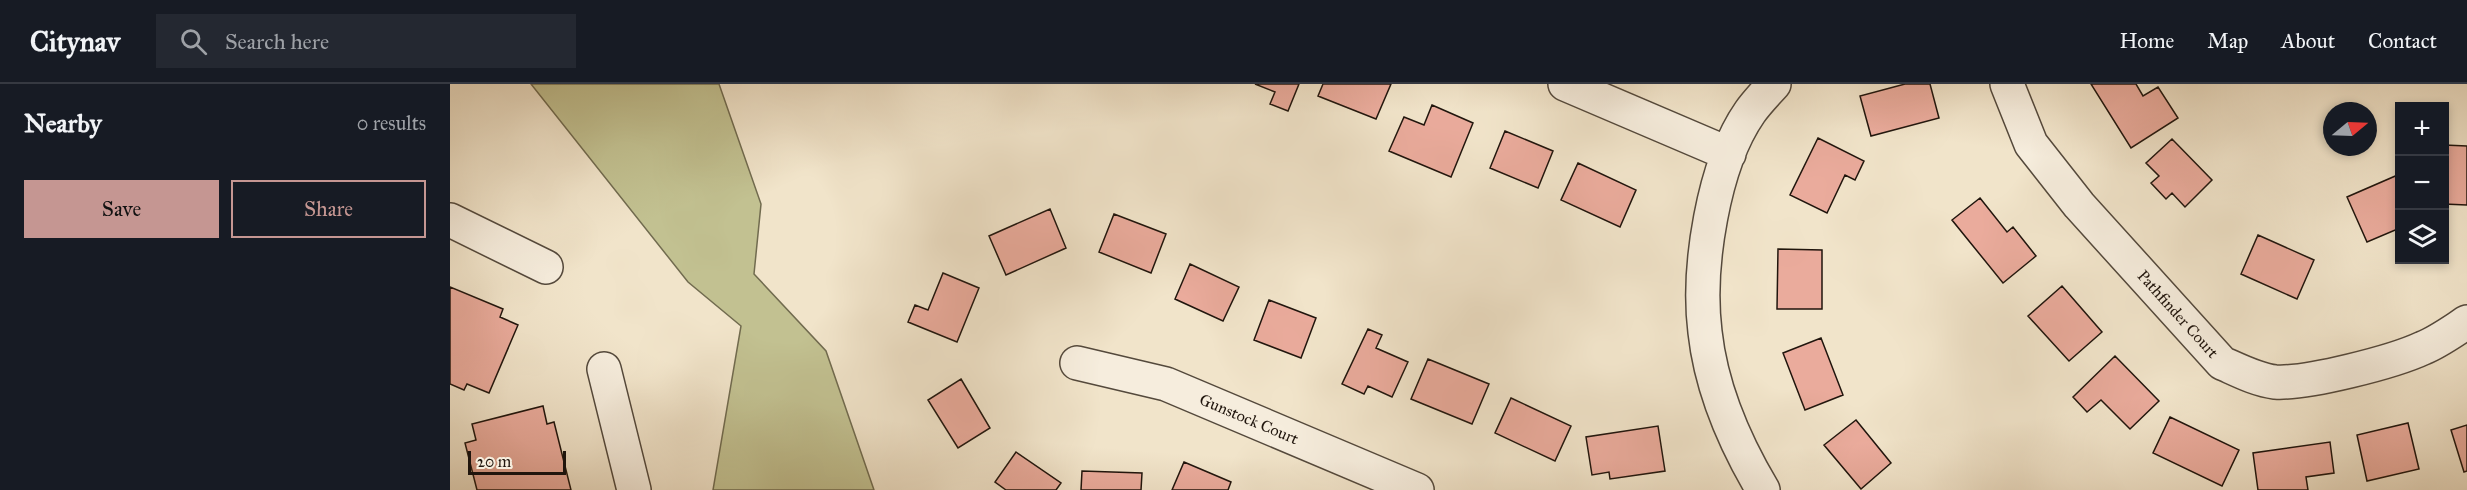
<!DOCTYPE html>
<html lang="en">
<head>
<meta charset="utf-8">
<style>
  body { margin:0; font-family:"IM FELL Great Primer",serif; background:#242831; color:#f1f3f6 }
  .controls { position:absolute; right:18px; top:18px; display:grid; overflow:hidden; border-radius:0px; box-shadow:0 3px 9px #0003 }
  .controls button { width:54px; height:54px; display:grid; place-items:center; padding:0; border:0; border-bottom:2px solid #363941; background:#171b24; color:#f1f3f6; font:30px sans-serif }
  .compass { position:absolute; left:1873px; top:18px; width:54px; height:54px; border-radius:50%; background:#171b24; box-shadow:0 3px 9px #0003; rotate:71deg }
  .scale { position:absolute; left:18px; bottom:15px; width:98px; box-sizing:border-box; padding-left:6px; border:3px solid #20150d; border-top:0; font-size:16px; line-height:21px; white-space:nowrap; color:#20150d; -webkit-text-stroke:4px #f6eddd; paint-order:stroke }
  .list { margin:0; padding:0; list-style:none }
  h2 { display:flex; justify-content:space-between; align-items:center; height:78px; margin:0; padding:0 24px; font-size:26px }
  h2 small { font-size:20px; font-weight:400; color:#9ea1a6 }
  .actions { display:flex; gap:12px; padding:18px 24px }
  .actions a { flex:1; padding:14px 0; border:2px solid #c59692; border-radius:0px; text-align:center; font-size:21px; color:#c59692 }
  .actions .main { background:#c59692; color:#111 }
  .icon { flex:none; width:33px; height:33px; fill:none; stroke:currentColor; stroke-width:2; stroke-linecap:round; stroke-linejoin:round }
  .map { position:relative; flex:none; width:2017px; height:406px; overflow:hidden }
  header { display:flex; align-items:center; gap:36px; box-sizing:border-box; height:84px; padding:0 30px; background:#171b24; border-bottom:2px solid #363941 }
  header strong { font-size:28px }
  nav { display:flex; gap:33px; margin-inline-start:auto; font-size:21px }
  .search { width:420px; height:54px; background:#242831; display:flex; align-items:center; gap:15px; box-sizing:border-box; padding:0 21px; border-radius:0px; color:#9ea1a6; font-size:22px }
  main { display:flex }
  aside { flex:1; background:#171b24 }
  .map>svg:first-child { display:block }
  .green { fill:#c2c191; stroke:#716b4f; stroke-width:1.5 }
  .building { fill:#eaab9c; stroke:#20150d; stroke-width:1.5 }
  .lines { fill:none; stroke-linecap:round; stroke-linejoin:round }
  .minor-casing { stroke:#54493c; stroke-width:36 }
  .minor { stroke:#f6eddd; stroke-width:33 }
  .labels { text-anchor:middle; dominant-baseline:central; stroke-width:6; stroke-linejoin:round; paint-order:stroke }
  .street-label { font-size:16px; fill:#20150d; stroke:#f6eddd }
</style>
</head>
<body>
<header>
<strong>Citynav</strong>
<div class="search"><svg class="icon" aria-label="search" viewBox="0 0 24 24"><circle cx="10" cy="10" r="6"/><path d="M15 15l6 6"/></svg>Search here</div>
<nav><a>Home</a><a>Map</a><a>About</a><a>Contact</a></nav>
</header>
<main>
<aside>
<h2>Nearby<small>0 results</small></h2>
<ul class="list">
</ul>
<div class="actions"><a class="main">Save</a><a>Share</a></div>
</aside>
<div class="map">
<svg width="2017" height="406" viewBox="0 0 2017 406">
  <rect width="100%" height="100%" fill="#f1e4ca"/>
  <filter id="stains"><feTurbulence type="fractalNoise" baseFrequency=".00333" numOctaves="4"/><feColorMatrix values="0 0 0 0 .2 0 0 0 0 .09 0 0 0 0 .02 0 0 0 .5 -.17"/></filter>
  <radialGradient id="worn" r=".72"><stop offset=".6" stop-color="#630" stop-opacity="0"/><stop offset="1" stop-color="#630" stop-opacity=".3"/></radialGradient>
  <path class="green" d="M81,0H269L311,120L304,190L376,267L424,406H263L291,242L238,198Z"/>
  <path class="building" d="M805,0H849L838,27L820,20L825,8Z
    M873,0H941L926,35L868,12Z
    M1455,0H1480L1489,34L1421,52L1410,12Z
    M1641,0H1686L1693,12L1708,3L1728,34L1681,64Z
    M982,21L1023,39L1001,93L939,67L954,33L974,41Z
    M1055,47L1103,67L1088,104L1040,84Z
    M1368,54L1414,77L1405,96L1395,91L1377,129L1340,111Z
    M1722,55L1762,96L1735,123L1722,109L1716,115L1701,99L1709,92L1696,79Z
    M1994,61L2017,62V121L1994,120Z
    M1128,79L1186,106L1170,143L1111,116Z
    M1950,90V144L1917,158L1897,113Z
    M1530,114L1557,148L1563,143L1586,172L1553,199L1502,136Z
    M600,125L616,164L556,191L539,152Z
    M664,130L716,150L701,189L649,168Z
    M1808,151L1864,176L1847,215L1791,190Z
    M1328,165L1372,166V225H1327Z
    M740,180L789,203L773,237L725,215Z
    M493,189L529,204L507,258L458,238L465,221L478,226Z
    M1612,202L1652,248L1619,277L1578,232Z
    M0,203L53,225L50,233L68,241L39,309L17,300L14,306L0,300Z
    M819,216L866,234L851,274L804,256Z
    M918,245L932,251L926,264L958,278L942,313L918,302L914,310L892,300Z
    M1371,254L1393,311L1355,326L1333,269Z
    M1665,272L1709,317L1680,345L1651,316L1637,328L1623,313Z
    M978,275L1039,300L1022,340L961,315Z
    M511,295L540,344L508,364L478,316Z
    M1061,314L1121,342L1105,377L1045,349Z
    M93,322L97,340L104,338L121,406H27L15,359L26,356L22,340Z
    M1720,333L1789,366L1772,402L1703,369Z
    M1406,336L1441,379L1411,405L1374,361Z
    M1958,339L1969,385L1917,397L1907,351Z
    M2017,341V387L2014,388L2001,346Z
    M1208,342L1215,387L1160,395L1159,388L1142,391L1136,353Z
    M1880,358L1884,389L1856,393L1858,406H1808L1803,369Z
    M566,368L611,399L606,406H556L545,398Z
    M734,378L781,398L778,406H722Z
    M632,387L692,389L691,406H631Z"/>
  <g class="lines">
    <defs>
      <path id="minor" d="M1115,0L1279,70
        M1557,0L1581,60L1629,121L1772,279C1788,286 1807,296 1825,298C1857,300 1943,278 1973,264C1988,258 2003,247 2017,238
        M0,136L96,183
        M627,279L716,300L967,406
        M154,285L184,406
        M1313,406C1285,359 1261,303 1255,248C1247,184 1263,81 1300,28C1307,18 1316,9 1324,0"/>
    </defs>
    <use href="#minor" class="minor-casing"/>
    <use href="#minor" class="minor"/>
  </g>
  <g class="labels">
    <g class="street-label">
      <text transform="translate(1728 230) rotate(48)">Pathfinder Court</text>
      <text transform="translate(799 335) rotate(23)">Gunstock Court</text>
    </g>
  </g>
  <rect width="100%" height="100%" filter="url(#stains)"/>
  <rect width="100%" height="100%" fill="url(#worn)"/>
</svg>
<div class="controls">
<button>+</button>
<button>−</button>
<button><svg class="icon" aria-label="layers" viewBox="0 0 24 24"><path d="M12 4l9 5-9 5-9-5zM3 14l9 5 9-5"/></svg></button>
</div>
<svg class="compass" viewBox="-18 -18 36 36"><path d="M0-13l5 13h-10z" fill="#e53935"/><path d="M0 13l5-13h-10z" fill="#9ea1a6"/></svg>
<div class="scale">20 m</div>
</div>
</main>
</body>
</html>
